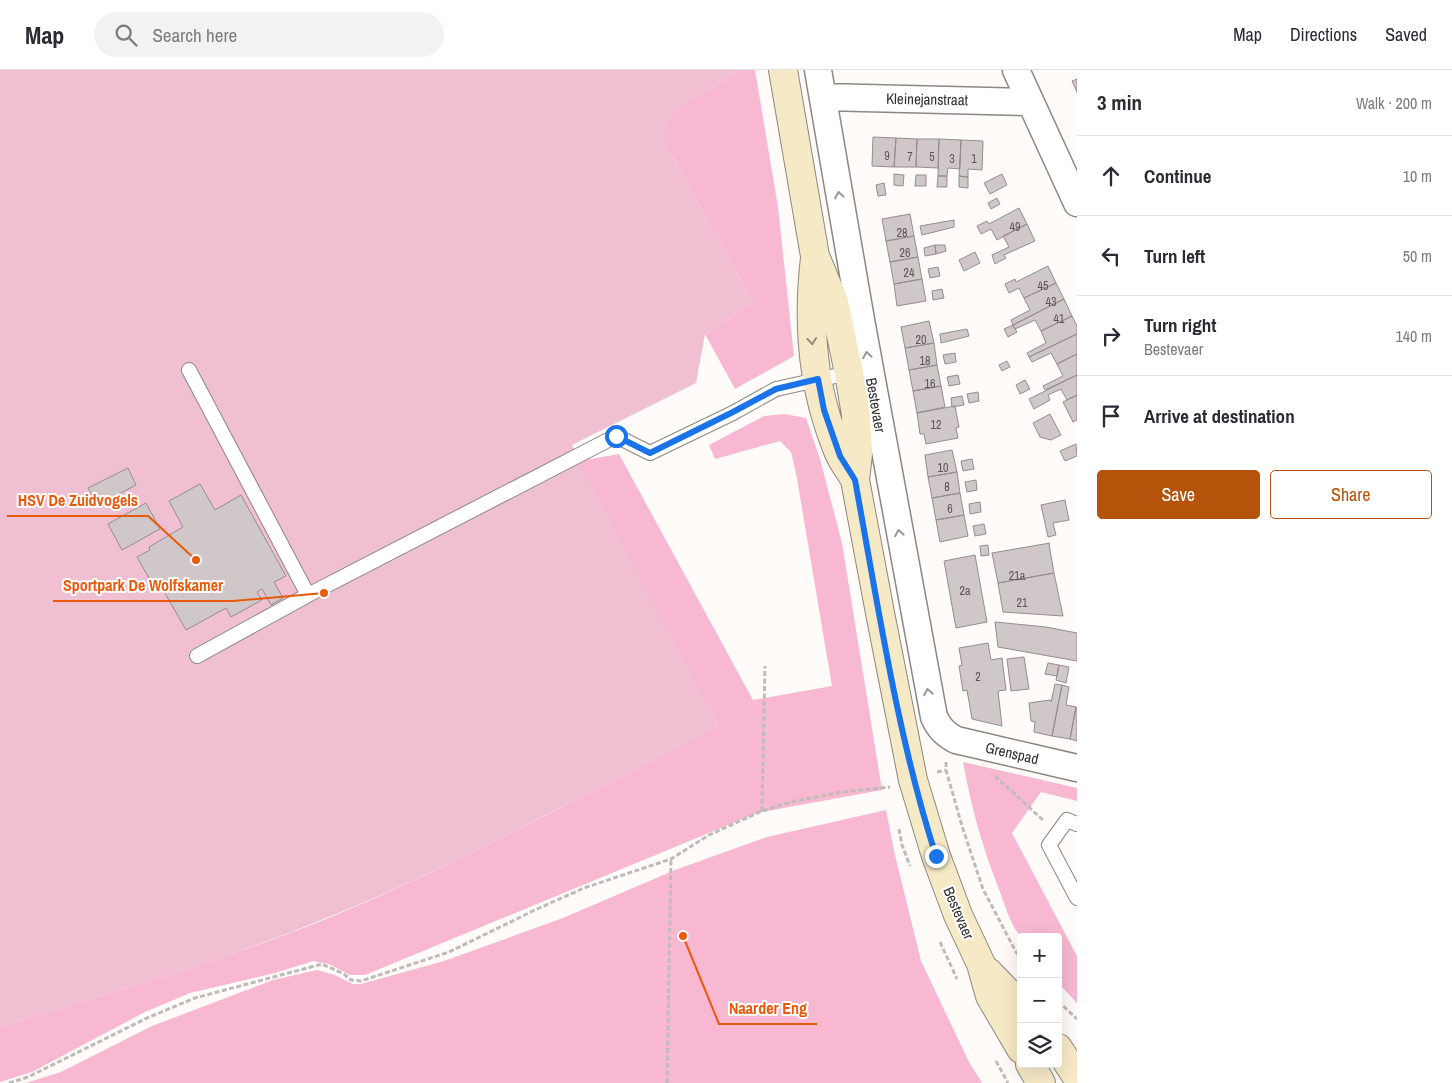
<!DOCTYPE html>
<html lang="en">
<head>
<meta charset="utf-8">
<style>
  body { margin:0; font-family:"Archivo Narrow",sans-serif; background:#f2f2f3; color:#2b2b33 }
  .controls { position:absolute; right:15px; bottom:15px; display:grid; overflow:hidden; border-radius:5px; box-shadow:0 5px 20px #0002 }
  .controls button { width:45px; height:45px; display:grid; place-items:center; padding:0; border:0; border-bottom:1px solid #e1e1e2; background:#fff; color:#2b2b33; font:25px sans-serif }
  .stop { position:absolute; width:15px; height:15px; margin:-11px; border:4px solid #1a73e8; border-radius:50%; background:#fff }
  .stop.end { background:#1a73e8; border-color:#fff; box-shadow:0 1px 5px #0008 }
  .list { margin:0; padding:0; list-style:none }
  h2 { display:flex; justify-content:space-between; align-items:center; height:65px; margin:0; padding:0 20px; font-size:21px }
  h2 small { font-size:16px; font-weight:400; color:#7c7c81 }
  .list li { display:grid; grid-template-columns:32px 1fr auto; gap:15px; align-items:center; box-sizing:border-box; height:80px; padding:0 20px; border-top:1px solid #e1e1e2 }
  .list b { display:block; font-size:19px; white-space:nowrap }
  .list p { margin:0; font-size:16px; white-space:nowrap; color:#7c7c81 }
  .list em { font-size:16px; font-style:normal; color:#7c7c81 }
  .actions { display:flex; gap:10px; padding:15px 20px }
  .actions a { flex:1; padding:11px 0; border:1px solid #b45309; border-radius:5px; text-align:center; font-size:18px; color:#b45309 }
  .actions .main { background:#b45309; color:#fff }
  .icon { flex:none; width:28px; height:28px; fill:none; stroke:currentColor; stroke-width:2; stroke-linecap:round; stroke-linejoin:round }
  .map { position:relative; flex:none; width:1077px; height:1013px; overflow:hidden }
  header { display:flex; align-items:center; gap:30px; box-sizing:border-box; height:70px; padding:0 25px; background:#fff; border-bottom:1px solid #e1e1e2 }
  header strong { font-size:24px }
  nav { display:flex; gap:28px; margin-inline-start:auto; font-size:18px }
  .search { width:350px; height:45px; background:#f2f2f3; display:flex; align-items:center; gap:12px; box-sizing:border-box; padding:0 18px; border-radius:28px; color:#7c7c81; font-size:19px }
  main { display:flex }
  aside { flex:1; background:#fff }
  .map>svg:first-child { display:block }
  .green { fill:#f0bfd2 }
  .forest { fill:#f8b8d1 }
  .building { fill:#d0c8c8; stroke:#948d8c }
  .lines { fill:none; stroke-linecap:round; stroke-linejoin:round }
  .service-casing { stroke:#8c8783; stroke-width:16 }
  .minor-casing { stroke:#8c8783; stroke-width:29 }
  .secondary-casing { stroke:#8c8783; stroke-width:30 }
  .path { stroke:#bebbb9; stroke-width:3; stroke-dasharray:5 2.5; stroke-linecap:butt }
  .service { stroke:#fff; stroke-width:14 }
  .minor { stroke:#fff; stroke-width:26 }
  .secondary { stroke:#f6e9c5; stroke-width:28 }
  .oneway { stroke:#999898 }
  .oneway2 { stroke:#948d7a }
  .route { stroke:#1a73e8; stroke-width:6 }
  .labels { text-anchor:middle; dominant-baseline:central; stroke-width:4; stroke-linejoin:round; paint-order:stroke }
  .number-label { font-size:12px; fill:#5a5756 }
  .street-label { font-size:15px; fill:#333130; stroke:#fff }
  .leader { fill:none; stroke:#e8590c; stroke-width:2 }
  .callout-dot { fill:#e8590c; stroke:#fff; stroke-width:2 }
  .callout-label { font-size:16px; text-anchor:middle; font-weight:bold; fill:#e8590c; stroke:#fff; stroke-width:4; stroke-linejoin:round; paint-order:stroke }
</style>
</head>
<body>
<header>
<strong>Map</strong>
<div class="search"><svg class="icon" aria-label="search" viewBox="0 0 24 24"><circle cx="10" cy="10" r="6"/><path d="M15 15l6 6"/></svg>Search here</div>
<nav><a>Map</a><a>Directions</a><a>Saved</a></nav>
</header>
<main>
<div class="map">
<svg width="1077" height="1013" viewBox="0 0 1077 1013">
  <rect width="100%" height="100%" fill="#fefbf9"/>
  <path class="green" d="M0,0H742L675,39L669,81L753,232L705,264L696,313L572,375L718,656C590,721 464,792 331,846C224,891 111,922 0,957Z"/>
  <path class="forest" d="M742,0H755L778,137L794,286L735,319L705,264L753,232L669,81L665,59L675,39Z
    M784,344L806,348L820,389L842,473L882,720L757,743L365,905H350L329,894L313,891L275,903L190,923L145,942L32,1002L0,1012V957C111,922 223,891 331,847C464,792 590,721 718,656L579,391L619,384L753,630L832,616L796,403L791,382L780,371L715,389L709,375L764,346Z
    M963,692L1077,718V731L1041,722L1012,763L1077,886V933L1058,913V867H1021C1010,854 1006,838 1000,822C983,779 971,737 963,692Z
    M886,740L895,785L921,891L969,992L982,1013H26L61,1002L152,956L273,910L317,900L335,905L353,914H361L444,891L563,848L675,800L767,767Z"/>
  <path class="building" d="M1077,9V22L1072,11Z
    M873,67L896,68L894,97L872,96Z
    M896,68L917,69L916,97H894Z
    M917,69H939L938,98L916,97Z
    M939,69L961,70L960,99L948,98L947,106H938Z
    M961,70L983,71L982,100L968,99V107L959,106Z
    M894,104L904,105L903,116L894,115Z
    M1002,104L1007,115L990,124L984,113Z
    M916,105H926V116H915Z
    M938,106H947V117H937Z
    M959,106L968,107V118L959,117Z
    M884,113L886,125L878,126L876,115Z
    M997,128L1000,134L991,139L988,133Z
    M1019,138L1027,154L997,170L991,159L981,164L977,156L987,151L989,154Z
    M910,144L914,166L886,171L882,149Z
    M954,150V157L922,165L920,156Z
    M1027,154L1035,171L1004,185L1006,188L995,194L992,185L1009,177L1003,166Z
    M914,166L918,187L890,192L886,171Z
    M935,175L936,184L925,186L924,178Z
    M935,175H945L946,181L936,184Z
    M975,182L980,193L964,201L959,190Z
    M918,187L922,209L894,214L890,192Z
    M1048,196L1056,213L1024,228L1019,218L1009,223L1005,214L1015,209L1016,212Z
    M938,197L940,206L930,208L928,199Z
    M922,209L926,231L897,236L894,214Z
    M1056,213L1064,229L1013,255L1011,250L1030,240L1024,228Z
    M942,219L944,228L933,230L932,221Z
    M1064,229L1072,246L1041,261L1035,250L1015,259L1013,255Z
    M1072,246L1077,256V264L1029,287L1027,283L1046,273L1041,261Z
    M929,251L934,273L905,278L901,257Z
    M1013,255L1017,262L1008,267L1004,259Z
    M967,259L969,266L941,273L940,264Z
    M1077,264V284L1057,294L1051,283L1032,292L1029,287Z
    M934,273L937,295L909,300L905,278Z
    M955,283L956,292L945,294L943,285Z
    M1077,284V305L1045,320L1043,316L1063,306L1057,294Z
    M1007,291L1010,297L1002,301L999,295Z
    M937,295L941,316L913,321L909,300Z
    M958,305L960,314L949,316L947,307Z
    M1077,305V325L1067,330L1061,319L1048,325L1050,330L1034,339L1029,329Z
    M1025,310L1030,319L1020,324L1016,315Z
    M941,316L945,337L917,343L913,321Z
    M978,322L979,331L969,333L967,324Z
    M1077,325V350L1073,352L1063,332Z
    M962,326L964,335L952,337L951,328Z
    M955,336L959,357L956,358L958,368L926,374L924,364H920L917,343Z
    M1050,344L1061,365L1051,370L1040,367L1033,353Z
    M1076,374L1077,386L1065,391L1060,381Z
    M952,380L957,402L928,407L925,385Z
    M972,389L974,399L963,401L961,391Z
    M128,398L136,415L97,435L88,418Z
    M957,402L960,423L932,428L928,407Z
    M976,410L977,420L967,422L965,412Z
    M200,414L215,440L241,425L286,506L274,512L283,528L271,535L262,519L257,522L262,530L231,547L226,538L186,560L162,518L156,521L137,487L150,480L149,477L183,457L169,431Z
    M960,423L964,445L936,450L932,428Z
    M1065,430L1069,450L1053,453L1056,465L1048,467L1041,435Z
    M980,432L981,442L970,444L969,434Z
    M146,433L160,459L122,480L108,454Z
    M964,445L968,466L940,472L936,450Z
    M984,454L986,464L975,466L973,456Z
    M1050,473L1049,474L1054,503L998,513L992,483Z
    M988,475L989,485L981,486L980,476Z
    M975,485L987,552L956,558L944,491Z
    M1054,503L1063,546L1003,542L998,513Z
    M995,552L1046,557L1077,563V591L998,577Z
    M988,573L991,590L1002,588L1006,620L998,621L1002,656L972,649L967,620L963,621L959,596L962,595L959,578Z
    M1024,587L1029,619L1011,621L1007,589Z
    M1048,593L1059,595L1057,606L1045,604Z
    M1059,595L1069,597L1066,613L1056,610Z
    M1055,614L1062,615L1052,666L1034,662L1035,652L1031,651L1029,633L1050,630L1051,632Z
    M1062,615L1069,617L1066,635L1076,637L1070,669L1052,666Z
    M1076,637L1077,638V671L1070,669Z"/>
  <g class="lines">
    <defs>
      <path id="service" d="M189,300L308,525L616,366L650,383L733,343L776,319L849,303
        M197,586L308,525
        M1077,754L1067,750L1049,775L1077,828"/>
      <path id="minor" d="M818,0L861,250L934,647C939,658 945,664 956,670L1077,698
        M1016,0L1077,133
        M823,27L1030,32"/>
      <path id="secondary" d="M783,0L815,186L834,232L849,303L856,345L858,384L855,410L881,548L913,710L936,786L958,845L981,894L990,926L1021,979
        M815,188C808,247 811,305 831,362C834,370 837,380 841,387C845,395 851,402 855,410
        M988,902L1021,936
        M1058,978L1077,1007
        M1030,994L1041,1013"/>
    </defs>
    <use href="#service" class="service-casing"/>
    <use href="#minor" class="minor-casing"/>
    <use href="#secondary" class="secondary-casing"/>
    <path class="path" d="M946,692V700L962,756L983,819L1016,882L1021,888
      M937,702L946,700
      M995,706L1044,751
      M762,741L765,596
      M899,759L902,775L910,796
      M940,872L957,909
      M1058,931L1077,949
      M996,991L1008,1013
      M9,1013L28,1007L147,948L195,928L322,894L344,904L351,910L361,911L449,882L537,839L584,818L671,789L709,765L762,741L791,732L842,722L890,717
      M667,1013L671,789"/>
    <use href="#service" class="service"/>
    <use href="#minor" class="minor"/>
    <use href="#secondary" class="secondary"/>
  </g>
  <defs><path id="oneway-chevron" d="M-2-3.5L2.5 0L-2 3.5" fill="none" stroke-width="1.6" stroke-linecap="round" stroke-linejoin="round" transform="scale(1.25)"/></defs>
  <g class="oneway">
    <use href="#oneway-chevron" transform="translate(839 125) rotate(-100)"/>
    <use href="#oneway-chevron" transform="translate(867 285) rotate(-100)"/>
    <use href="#oneway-chevron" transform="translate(899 463) rotate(-100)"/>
    <use href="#oneway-chevron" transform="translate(928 622) rotate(-100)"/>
  </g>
  <use class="oneway2" href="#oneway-chevron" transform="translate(812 271) rotate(84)"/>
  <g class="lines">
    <path class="route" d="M616,366L650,383L733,342L776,319L818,309L824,340L840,386L855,410C878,535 897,665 936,786"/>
  </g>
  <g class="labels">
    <g class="number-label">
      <text x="887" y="86">9</text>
      <text x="910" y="87">7</text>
      <text x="932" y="87">5</text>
      <text x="952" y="89">3</text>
      <text x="974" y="89">1</text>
      <text x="1015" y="157">49</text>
      <text x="902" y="163">28</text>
      <text x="905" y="183">26</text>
      <text x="909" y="203">24</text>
      <text x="1043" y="216">45</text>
      <text x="1051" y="232">43</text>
      <text x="1059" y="249">41</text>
      <text x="921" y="270">20</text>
      <text x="925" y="291">18</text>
      <text x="930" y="314">16</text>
      <text x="936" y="355">12</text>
      <text x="943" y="398">10</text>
      <text x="947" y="417">8</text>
      <text x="950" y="439">6</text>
      <text x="1017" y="506">21a</text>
      <text x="965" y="521">2a</text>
      <text x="1022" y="533">21</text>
      <text x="978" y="607">2</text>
    </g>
    <g class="street-label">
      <text transform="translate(927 29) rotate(1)">Kleinejanstraat</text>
      <text transform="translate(876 335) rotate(80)">Bestevaer</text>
      <text transform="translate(1012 683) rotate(13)">Grenspad</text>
      <text transform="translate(959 843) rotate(67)">Bestevaer</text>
    </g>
  </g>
  <path class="leader" d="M196 490L148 446H7M324 523L233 531H53M683 866L719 954H817"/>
  <g class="callout-dot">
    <circle cx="196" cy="490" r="5"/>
    <circle cx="324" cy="523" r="5"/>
    <circle cx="683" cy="866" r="5"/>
  </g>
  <g class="callout-label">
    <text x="78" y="436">HSV De Zuidvogels</text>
    <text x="143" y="521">Sportpark De Wolfskamer</text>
    <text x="768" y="944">Naarder Eng</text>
  </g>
</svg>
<div class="controls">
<button>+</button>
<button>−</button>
<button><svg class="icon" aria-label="layers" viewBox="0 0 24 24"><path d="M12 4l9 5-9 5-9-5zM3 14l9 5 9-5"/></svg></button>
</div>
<div class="stop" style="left:616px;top:366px"></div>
<div class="stop end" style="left:936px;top:786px"></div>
</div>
<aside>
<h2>3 min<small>Walk · 200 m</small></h2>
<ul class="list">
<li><svg class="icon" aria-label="ahead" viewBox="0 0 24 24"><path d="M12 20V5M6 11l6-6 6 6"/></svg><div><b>Continue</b></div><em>10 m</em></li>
<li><svg class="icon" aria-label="left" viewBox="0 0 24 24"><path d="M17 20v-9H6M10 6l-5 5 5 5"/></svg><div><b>Turn left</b></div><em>50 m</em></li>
<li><svg class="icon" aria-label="right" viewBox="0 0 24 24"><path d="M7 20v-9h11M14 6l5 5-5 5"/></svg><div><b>Turn right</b><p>Bestevaer</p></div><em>140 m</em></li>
<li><svg class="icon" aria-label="arrive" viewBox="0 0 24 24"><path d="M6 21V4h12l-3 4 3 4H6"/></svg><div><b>Arrive at destination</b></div></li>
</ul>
<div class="actions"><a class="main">Save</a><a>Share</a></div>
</aside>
</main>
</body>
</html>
